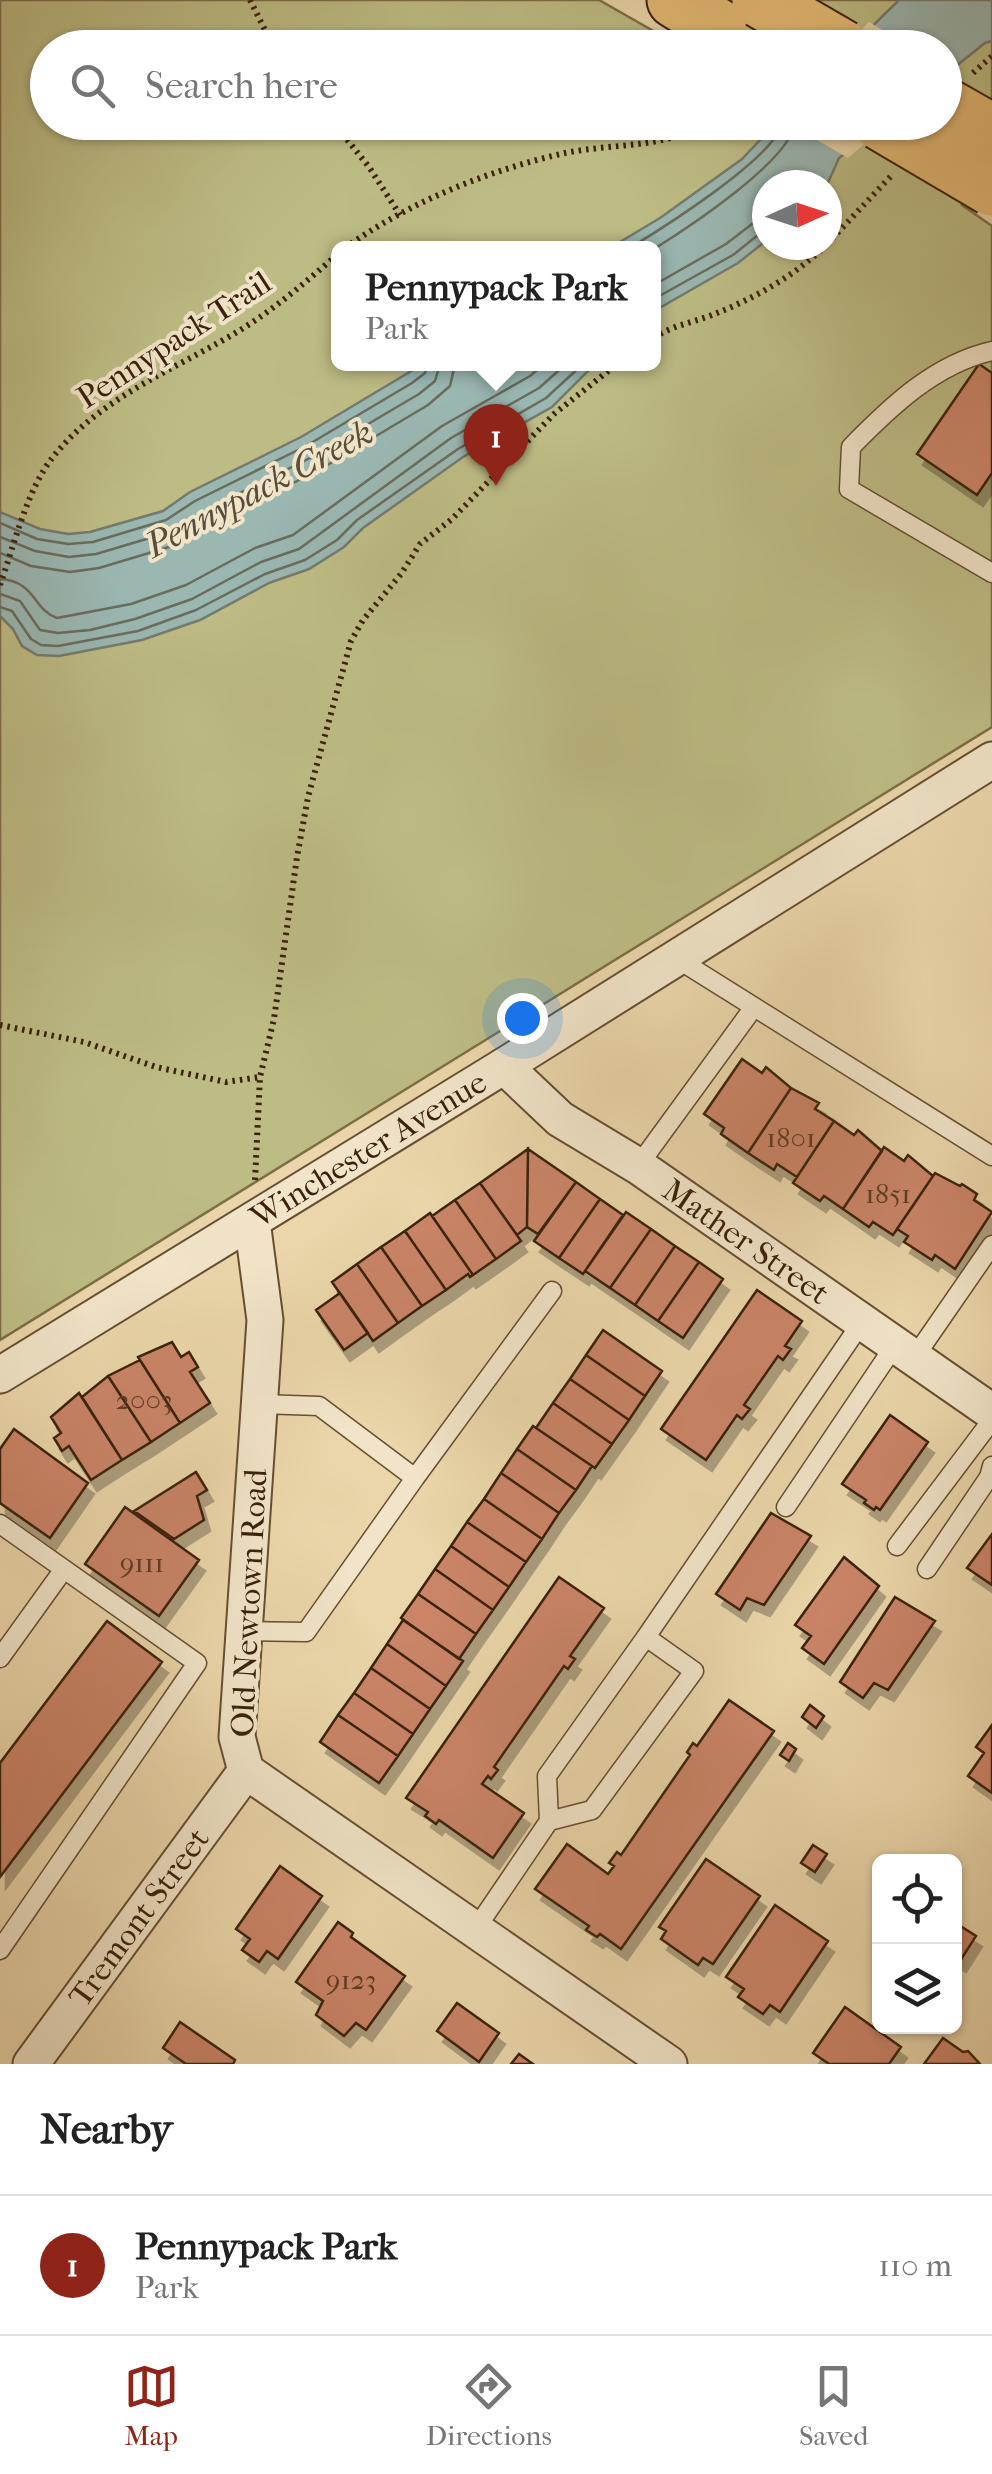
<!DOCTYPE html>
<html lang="en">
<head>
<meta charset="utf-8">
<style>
  body { margin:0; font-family:"IM FELL French Canon",serif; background:#f2f2f2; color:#222 }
  .controls { position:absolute; right:30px; bottom:30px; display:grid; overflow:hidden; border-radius:15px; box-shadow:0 2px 8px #0004 }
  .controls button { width:90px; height:90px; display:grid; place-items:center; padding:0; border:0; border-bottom:2px solid #e0e0e0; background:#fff; color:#222; font:50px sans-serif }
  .compass { position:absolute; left:752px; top:170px; width:90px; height:90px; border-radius:50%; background:#fff; box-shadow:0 2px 8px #0004; rotate:87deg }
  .you { position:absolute; left:522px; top:1018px; width:35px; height:35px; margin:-25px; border:8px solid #fff; border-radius:50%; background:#1a73e8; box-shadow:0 0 0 15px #1a73e833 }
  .badge { display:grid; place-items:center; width:65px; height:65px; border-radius:50%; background:#8f2418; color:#fff; font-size:32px; font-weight:700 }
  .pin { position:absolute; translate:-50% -82px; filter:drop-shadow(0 2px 5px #0008) }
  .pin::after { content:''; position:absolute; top:52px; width:35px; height:30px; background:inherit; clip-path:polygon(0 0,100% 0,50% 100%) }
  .popup { position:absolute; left:331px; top:241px; width:330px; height:130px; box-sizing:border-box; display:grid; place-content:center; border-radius:15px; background:#fff; filter:drop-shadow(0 2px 8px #0005); font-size:32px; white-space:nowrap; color:#767676 }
  .popup b { font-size:38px; color:#222 }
  .popup::after { content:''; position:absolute; left:50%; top:100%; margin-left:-20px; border:20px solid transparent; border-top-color:#fff }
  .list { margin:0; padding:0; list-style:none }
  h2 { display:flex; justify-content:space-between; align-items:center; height:130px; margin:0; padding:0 40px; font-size:42px }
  h2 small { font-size:32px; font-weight:400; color:#767676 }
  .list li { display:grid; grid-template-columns:65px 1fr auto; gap:30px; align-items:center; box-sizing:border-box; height:140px; padding:0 40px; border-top:2px solid #e0e0e0 }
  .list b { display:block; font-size:38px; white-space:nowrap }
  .list p { margin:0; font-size:32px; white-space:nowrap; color:#767676 }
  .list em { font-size:32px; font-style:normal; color:#767676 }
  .icon { flex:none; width:55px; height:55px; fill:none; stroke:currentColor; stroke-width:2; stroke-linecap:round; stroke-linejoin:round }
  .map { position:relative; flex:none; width:992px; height:2064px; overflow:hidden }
  .search { position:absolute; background:#fff; box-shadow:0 2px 8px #0004; left:30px; right:30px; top:30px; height:110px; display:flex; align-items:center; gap:25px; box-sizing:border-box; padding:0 35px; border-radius:55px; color:#767676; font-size:38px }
  .sheet { height:270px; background:#fff }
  nav { display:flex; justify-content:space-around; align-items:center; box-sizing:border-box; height:140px; border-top:2px solid #e0e0e0; background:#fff; font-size:28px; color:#767676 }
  nav a { display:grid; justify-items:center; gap:5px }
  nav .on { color:#8f2418 }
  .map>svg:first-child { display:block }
  .green { fill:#bdbc84; stroke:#7c6e46; stroke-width:2.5; fill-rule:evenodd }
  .water { fill:#9ab7b2; stroke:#747b6e; stroke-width:2.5 }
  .pier { fill:#ead6aa }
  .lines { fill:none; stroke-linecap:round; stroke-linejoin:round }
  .shore { stroke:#6a6c5d; stroke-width:2.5 }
  .building { fill:#ca8467; stroke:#3a2108; stroke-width:2.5; filter:url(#shadow) }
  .lane-casing { stroke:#664e30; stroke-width:21 }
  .street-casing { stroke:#664e30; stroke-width:39 }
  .primary-casing { stroke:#3a2108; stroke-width:59 }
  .path { stroke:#3a2108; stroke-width:6; stroke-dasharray:2.5 5; stroke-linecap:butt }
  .lane { stroke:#f1e4c8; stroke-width:18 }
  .street { stroke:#f1e4c8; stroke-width:35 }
  .primary { stroke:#e5bb75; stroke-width:55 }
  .primary-bridge-casing { stroke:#3a2108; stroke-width:59; stroke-linecap:butt }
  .primary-bridge { stroke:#e5bb75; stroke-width:55 }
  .labels { text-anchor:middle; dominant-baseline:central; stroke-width:8; stroke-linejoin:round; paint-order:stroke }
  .number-label { font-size:28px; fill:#5e3a20 }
  .street-label { font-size:32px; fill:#3a2108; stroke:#f1e4c8 }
  .water-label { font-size:35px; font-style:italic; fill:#574e3b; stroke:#f1e4c8 }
</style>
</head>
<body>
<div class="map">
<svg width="992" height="2064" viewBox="0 0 992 2064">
  <defs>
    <filter id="shadow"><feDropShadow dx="6" dy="11" stdDeviation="0" flood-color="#0004"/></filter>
  </defs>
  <rect width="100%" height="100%" fill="#ead6aa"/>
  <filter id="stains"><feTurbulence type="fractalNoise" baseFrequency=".002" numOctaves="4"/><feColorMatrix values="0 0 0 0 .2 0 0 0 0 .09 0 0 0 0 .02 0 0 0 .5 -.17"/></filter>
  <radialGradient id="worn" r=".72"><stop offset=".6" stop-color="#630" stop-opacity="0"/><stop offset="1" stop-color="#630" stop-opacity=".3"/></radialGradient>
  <path class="green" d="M0,0H599L671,41L712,0H992V174L962,205L992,226V727L0,1340ZM48,48H944V122H48ZM767,185H827V245H767ZM338,248H654V364H338Z"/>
  <path class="water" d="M899,0H992V41L985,43L945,75L944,48H850Z
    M776,123H885L839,158L827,185H767V240L738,263L654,311V248H610L660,218L742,159Z
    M423,364H595L552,407L463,457L363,528L344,547L309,569L269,583L200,620L142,640L59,656L37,655L22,646L13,629L0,616V512L40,529L68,534L90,532L163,511L190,492L301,437Z"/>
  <path class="pier" d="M869,22L914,48L845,47Z
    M890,122L848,158L788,123Z"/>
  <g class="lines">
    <path class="shore" d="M630,248C661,229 778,156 782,122
      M654,249C686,229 792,160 795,122
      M654,285L726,244L752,224L767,220
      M654,299L733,255L758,235L767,233
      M0,523L37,539L68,544L93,542L166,520L195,501L306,446L412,383L425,373L428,364
      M0,537L35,551L69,557L96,554L170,532L202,512L312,457L419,394L435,381L440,364
      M0,553L31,566L70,572L99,568L179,544L209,525L319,470L428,405L450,386L455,364
      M0,579C36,581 33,610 57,618L131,604L186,585L255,548L293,535L442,426L530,376L544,364
      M0,594L20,601L40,630L58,633L90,630L135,619L192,599L261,562L299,549L451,438L539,388L566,364
      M0,607L12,611L31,639L41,645L58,646L138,631L196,610L265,574L305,560L337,540L357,520L458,449L546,398L583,364"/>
  </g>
  <path class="building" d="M979,364L992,373V473L977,495L917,454Z
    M742,1059L762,1073L766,1067L791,1088L748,1153L721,1134L724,1128L704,1114Z
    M791,1088L819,1103L815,1109L834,1121L797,1177L777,1164L774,1170L748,1153Z
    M834,1121L854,1135L858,1130L882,1151L843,1209L824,1196L820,1201L793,1183Z
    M884,1147L904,1161L908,1155L933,1176L893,1235L873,1222L869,1227L843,1209Z
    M528,1149L527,1227L517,1235L480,1183Z
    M528,1149L576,1182L538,1234L527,1227Z
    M935,1173L960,1186L962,1184L977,1194L974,1200L992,1212L955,1269L935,1255L932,1260L904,1242L908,1236L897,1229Z
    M576,1182L600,1199L559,1258L534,1241Z
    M480,1183L521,1241L496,1259L455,1200Z
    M600,1199L623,1215L583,1274L559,1258Z
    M455,1200L496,1259L473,1275L432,1216Z
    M626,1212L651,1229L610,1288L585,1271Z
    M430,1213L473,1275L470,1277L468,1274L446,1290L405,1231Z
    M651,1229L675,1246L635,1305L610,1288Z
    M405,1231L446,1290L422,1306L381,1247Z
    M675,1246L699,1262L658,1321L635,1305Z
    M381,1247L422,1306L398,1323L357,1264Z
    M699,1262L723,1279L683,1338L658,1321Z
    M357,1264L398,1323L373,1341L332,1282Z
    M757,1290L802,1321L785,1346L791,1349L783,1360L778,1356L744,1405L750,1409L742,1419L737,1415L706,1460L661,1429Z
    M340,1293L368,1333L344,1350L316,1310Z
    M603,1330L662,1371L645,1396L586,1355Z
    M172,1342L181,1357L189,1352L198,1367L190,1372L210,1403L180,1423L138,1357Z
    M586,1355L645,1396L629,1420L570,1379Z
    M140,1360L180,1423L151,1442L108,1376Z
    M108,1376L151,1442L122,1460L82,1397Z
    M570,1379L629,1420L612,1444L553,1403Z
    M79,1393L122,1460L91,1480L69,1446L62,1451L54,1438L61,1433L51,1417Z
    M553,1403L612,1444L595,1468L536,1428Z
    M890,1415L928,1442L880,1510L876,1507L874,1510L864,1503L866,1500L842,1484Z
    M533,1426L592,1466L576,1490L517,1449Z
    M14,1429L88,1483L50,1538L0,1503V1449Z
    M517,1449L576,1490L559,1513L501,1473Z
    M196,1472L207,1490L197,1496L204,1520L174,1539L134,1511Z
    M501,1473L559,1513L542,1539L484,1499Z
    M484,1499L542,1539L526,1562L467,1522Z
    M125,1507L199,1560L159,1616L85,1564Z
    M771,1513L811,1536L764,1605L747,1598L740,1610L716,1594Z
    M467,1522L526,1562L509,1587L451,1546Z
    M992,1534V1585L967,1568Z
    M451,1546L509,1587L493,1610L435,1569Z
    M844,1557L879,1586L824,1664L802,1648L811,1636L795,1625Z
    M435,1569L493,1610L476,1634L418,1594Z
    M559,1577L604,1608L570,1656L575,1659L568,1669L564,1666L494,1767L498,1770L491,1779L488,1776L482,1784L524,1813L493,1858L439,1820L436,1824L425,1816L428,1812L406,1798Z
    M418,1594L476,1634L459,1659L401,1618Z
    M895,1597L935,1621L888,1690L874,1683L863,1698L840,1682Z
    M403,1620L463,1661L446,1686L387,1644Z
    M107,1621L162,1662L0,1877V1763Z
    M387,1644L446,1686L430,1709L371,1668Z
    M371,1668L430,1709L413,1734L354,1693Z
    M354,1693L413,1734L398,1756L338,1715Z
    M729,1700L774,1731L621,1949L600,1934L597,1937L586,1930L589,1926L535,1889L567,1844L608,1874L614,1866L609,1863L617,1852L621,1855L690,1755L687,1752L693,1743L697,1746Z
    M810,1705L824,1716L816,1728L802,1717Z
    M338,1715L398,1756L379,1783L320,1742Z
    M992,1725V1793L968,1776L984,1753L976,1747Z
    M788,1743L796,1749L789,1761L780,1755Z
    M813,1845L827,1854L815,1872L801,1863Z
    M706,1859L760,1896L713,1964L703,1958L698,1965L661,1939L666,1931L659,1927Z
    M280,1866L322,1896L278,1959L267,1951L259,1962L242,1950L250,1939L236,1929Z
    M775,1905L828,1941L780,2012L770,2005L763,2014L738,1997L744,1989L726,1977Z
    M338,1922L353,1933L351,1937L405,1976L366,2030L356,2023L344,2036L316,2015L323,2001L296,1982Z
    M954,1922L976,1936L960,1961L954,1957Z
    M457,2003L499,2033L479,2062L437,2031Z
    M845,2007L901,2047L889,2064H829L813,2053Z
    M180,2022L235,2060L233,2064H186L163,2048Z
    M943,2038L963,2052L968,2051L980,2064H924Z
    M519,2054L533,2064H511Z"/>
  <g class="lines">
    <defs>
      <path id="lane" d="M992,351C935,364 891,406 851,447L849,489L992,573
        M676,958L992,1156
        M638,1166L754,1007
        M914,1358L992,1245
        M260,1404L319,1406L415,1478L552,1291
        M786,1507L895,1345
        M0,1524L197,1663L0,1950
        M897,1546L992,1420
        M927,1569L989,1477L992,1466
        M245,1631L306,1632L415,1478
        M0,1658L64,1569
        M549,1821L547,1776L646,1637
        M475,1930L549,1821L592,1810L694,1671L646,1637L862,1322"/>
      <g id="street">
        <path id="s1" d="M504,1066L560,1119L638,1166L992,1412"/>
        <path d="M252,1221L265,1320L237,1737L246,1771L669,2064"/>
        <path id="s2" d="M0,1375L504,1066L992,760"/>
        <path id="s3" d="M31,2064L246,1771"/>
      </g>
      <path id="primary" d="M675,0L752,48"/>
    </defs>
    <use href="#lane" class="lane-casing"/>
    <use href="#street" class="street-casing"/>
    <use href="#primary" class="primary-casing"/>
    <path class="path" d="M250,0L274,48
      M973,73L992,56
      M333,122L369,167L400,215
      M827,244L891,176
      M345,248C409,202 489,170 565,153C614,143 665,149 709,122
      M654,338C672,325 692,323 712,315C753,299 795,276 826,245
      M0,585C14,546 27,489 53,457C100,397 178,368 242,329C277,307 307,281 338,254
      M0,1025L84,1042L156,1067L226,1082L260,1077
      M255,1180L260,1077L274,1019L297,857L308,797L351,641L363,620L401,574L420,544L452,519L554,414L617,364"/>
    <use href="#lane" class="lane"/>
    <use href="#street" class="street"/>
    <use href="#primary" class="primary"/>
    <defs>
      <path id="primary-bridge" d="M760,0L843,48
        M944,105L992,132
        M880,122L992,188"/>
    </defs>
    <use href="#primary-bridge" class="primary-bridge-casing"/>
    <use href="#primary-bridge" class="primary-bridge"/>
  </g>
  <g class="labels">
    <g class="number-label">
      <text x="791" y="1137">1801</text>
      <text x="888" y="1193">1851</text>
      <text x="144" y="1399">2003</text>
      <text x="142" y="1562">9111</text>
      <text x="351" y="1979">9123</text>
    </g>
    <g class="street-label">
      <text transform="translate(174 340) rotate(-33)">Pennypack Trail</text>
      <text stroke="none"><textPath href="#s2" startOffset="432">Winchester Avenue</textPath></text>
      <text stroke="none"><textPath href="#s1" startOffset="300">Mather Street</textPath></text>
      <text transform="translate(249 1603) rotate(-87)">Old Newtown Road</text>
      <text stroke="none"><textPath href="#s3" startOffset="182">Tremont Street</textPath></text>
    </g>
    <g class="water-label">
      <text transform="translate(259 489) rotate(-28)">Pennypack Creek</text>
    </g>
  </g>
  <rect width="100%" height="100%" filter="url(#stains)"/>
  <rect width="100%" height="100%" fill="url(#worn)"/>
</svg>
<div class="controls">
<button><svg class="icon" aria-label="locate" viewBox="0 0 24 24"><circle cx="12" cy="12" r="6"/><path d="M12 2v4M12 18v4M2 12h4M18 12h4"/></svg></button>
<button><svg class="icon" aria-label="layers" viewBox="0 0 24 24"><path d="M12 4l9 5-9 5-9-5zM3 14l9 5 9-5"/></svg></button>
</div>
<svg class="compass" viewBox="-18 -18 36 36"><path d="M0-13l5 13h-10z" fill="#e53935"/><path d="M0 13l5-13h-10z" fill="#767676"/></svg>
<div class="you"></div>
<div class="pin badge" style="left:496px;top:486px">1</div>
<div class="popup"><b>Pennypack Park</b>Park</div>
<div class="search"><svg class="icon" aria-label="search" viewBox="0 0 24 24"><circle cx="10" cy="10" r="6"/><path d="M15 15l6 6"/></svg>Search here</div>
</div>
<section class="sheet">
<h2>Nearby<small></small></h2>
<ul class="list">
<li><span class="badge">1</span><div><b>Pennypack Park</b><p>Park</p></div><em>110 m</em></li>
</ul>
</section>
<nav>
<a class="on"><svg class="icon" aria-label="map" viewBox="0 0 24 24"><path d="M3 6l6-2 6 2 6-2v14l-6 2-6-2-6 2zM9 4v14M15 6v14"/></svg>Map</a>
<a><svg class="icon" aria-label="directions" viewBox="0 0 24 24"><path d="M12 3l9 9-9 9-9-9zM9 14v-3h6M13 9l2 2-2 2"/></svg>Directions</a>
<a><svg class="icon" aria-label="saved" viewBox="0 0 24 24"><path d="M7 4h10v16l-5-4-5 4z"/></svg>Saved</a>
</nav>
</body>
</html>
